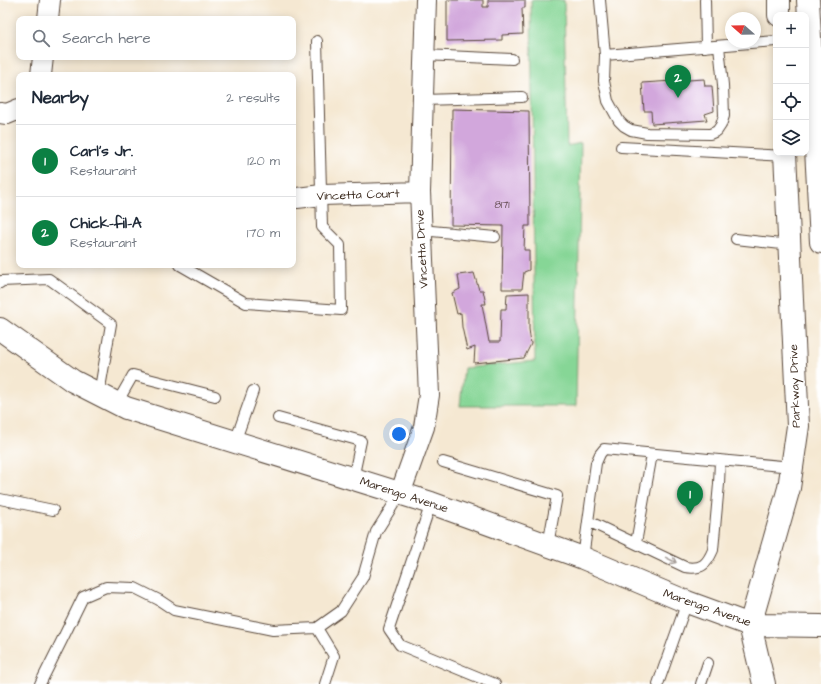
<!DOCTYPE html>
<html lang="en">
<head>
<meta charset="utf-8">
<style>
  body { margin:0; font-family:"Architects Daughter",sans-serif; background:#f6f6f7; color:#1f2937 }
  .controls { position:absolute; right:12px; top:12px; display:grid; overflow:hidden; border-radius:8px; box-shadow:0 2px 10px #0003 }
  .controls button { width:36px; height:36px; display:grid; place-items:center; padding:0; border:0; border-bottom:1px solid #e0e1e3; background:#fff; color:#1f2937; font:20px sans-serif }
  .compass { position:absolute; left:725px; top:12px; width:36px; height:36px; border-radius:50%; background:#fff; box-shadow:0 2px 10px #0003; rotate:290deg }
  .you { position:absolute; left:399px; top:434px; width:14px; height:14px; margin:-10px; border:3px solid #fff; border-radius:50%; background:#1a73e8; box-shadow:0 0 0 6px #1a73e833 }
  .badge { display:grid; place-items:center; width:26px; height:26px; border-radius:50%; background:#0b8043; color:#fff; font-size:13px; font-weight:700 }
  .pin { position:absolute; translate:-50% -33px; filter:drop-shadow(0 1px 2px #0008) }
  .pin::after { content:''; position:absolute; top:21px; width:14px; height:12px; background:inherit; clip-path:polygon(0 0,100% 0,50% 100%) }
  .list { margin:0; padding:0; list-style:none }
  h2 { display:flex; justify-content:space-between; align-items:center; height:52px; margin:0; padding:0 16px; font-size:17px }
  h2 small { font-size:13px; font-weight:400; color:#747a83 }
  .list li { display:grid; grid-template-columns:26px 1fr auto; gap:12px; align-items:center; box-sizing:border-box; height:72px; padding:0 16px; border-top:1px solid #e0e1e3 }
  .list b { display:block; font-size:15px; white-space:nowrap }
  .list p { margin:0; font-size:13px; white-space:nowrap; color:#747a83 }
  .list em { font-size:13px; font-style:normal; color:#747a83 }
  .icon { flex:none; width:22px; height:22px; fill:none; stroke:currentColor; stroke-width:2; stroke-linecap:round; stroke-linejoin:round }
  .map { position:relative; flex:none; width:821px; height:684px; overflow:hidden }
  .search { position:absolute; background:#fff; box-shadow:0 2px 10px #0003; left:16px; top:16px; width:280px; height:44px; display:flex; align-items:center; gap:10px; box-sizing:border-box; padding:0 14px; border-radius:8px; color:#747a83; font-size:15px }
  .panel { position:absolute; background:#fff; box-shadow:0 2px 10px #0003; left:16px; top:72px; width:280px; height:196px; border-radius:8px }
  .map>svg:first-child { display:block }
  .green { fill:#86d696; stroke:#60805a }
  .building { fill:#d2a7dc }
  .lines { fill:none; stroke-linecap:round; stroke-linejoin:round }
  .lane-casing { stroke:#574639; stroke-width:12 }
  .street-casing { stroke:#574639; stroke-width:22 }
  .secondary-casing { stroke:#574639; stroke-width:24 }
  .primary-casing { stroke:#574639; stroke-width:24 }
  .lane { stroke:#fff; stroke-width:10 }
  .street { stroke:#fff; stroke-width:20 }
  .secondary { stroke:#fff; stroke-width:22 }
  .primary { stroke:#fff; stroke-width:22 }
  .oneway { stroke:#a79f9a }
  .labels { text-anchor:middle; dominant-baseline:central; stroke-width:3; stroke-linejoin:round; paint-order:stroke }
  .number-label { font-size:10px; fill:#61494e }
  .street-label { font-size:12px; fill:#3b2a1e; stroke:#fff }
</style>
</head>
<body>
<div class="map">
<svg width="821" height="684" viewBox="0 0 821 684">
  <rect width="100%" height="100%" fill="#fff"/>
  <filter id="ink" filterUnits="userSpaceOnUse"><feTurbulence type="fractalNoise" baseFrequency=".025" numOctaves="2"/><feDisplacementMap in="SourceGraphic" scale="8" xChannelSelector="R" yChannelSelector="G"/><feConvolveMatrix kernelMatrix="1 2 1 2 8 2 1 2 1" color-interpolation-filters="sRGB"/></filter>
  <filter id="wash" filterUnits="userSpaceOnUse"><feTurbulence type="fractalNoise" baseFrequency=".012" numOctaves="4" result="noise"/><feDisplacementMap in="SourceGraphic" scale="16" xChannelSelector="R" yChannelSelector="G"/><feGaussianBlur stdDeviation="0.9" result="paint"/><feColorMatrix in="noise" values="0 0 0 0 0 0 0 0 0 0 0 0 0 0 0 0 0 1.4 0 .05"/><feComposite in="paint" operator="in"/></filter>
  <g filter="url(#wash)">
    <rect width="100%" height="100%" fill="#f5e8d2"/>
    <path class="green" d="M531,0H564L567,146L581,143L576,406H460L464,368L535,361Z"/>
    <g id="blocks">
      <path class="building" d="M447,0H483V7H488V0H525V8H522L523,34L502,35V40L447,41Z
        M704,79L705,86H712L714,111L705,114L707,120L652,124L651,111H644L642,83Z
        M452,109L529,111L530,226H525L524,250H529V270L524,272L522,289H502L503,226L451,225Z
        M474,273L479,290H483L486,304H482L489,342H500L501,309H506L507,294L529,293V329L531,344L524,358L474,363L475,347L467,350L462,327L461,313L457,314L452,293L460,289L458,275Z"/>
    </g>
  </g>
  <g filter="url(#ink)">
    <use href="#blocks" fill-opacity="0" stroke="#574639" stroke-width="1"/>
    <g class="lines">
      <defs>
        <path id="lane" d="M600,0L605,55L776,41
          M705,0L706,47
          M424,55L512,59
          M605,55L604,81L608,101L619,121L624,126L631,130L647,133L710,134L717,131L721,125L724,116L723,85L719,46
          M423,100L522,97
          M621,147L786,156
          M421,230L495,237
          M736,239L790,245
          M180,265L246,303L341,310L340,245L322,227L317,41
          M0,283L1,281L49,279L111,324L99,394
          M117,403L133,375L215,396
          M278,418L361,441L353,479
          M235,442L253,391
          M443,462L557,496L548,545
          M0,499L53,510
          M431,503L389,629L400,645L495,684
          M588,521L685,567C702,570 707,564 713,550L719,484L720,460
          M636,543L652,454
          M583,558L596,463L600,454L604,449L792,467
          M317,628L334,656L325,684
          M40,684L62,640L83,597L106,587L135,588L159,600L174,610L273,630L317,628L341,611L363,577L376,532L400,494
          M658,684L687,602
          M701,684L708,663"/>
        <path id="street" d="M48,19L50,0
          M41,75L43,57
          M0,113L7,114L19,109
          M297,198L322,195L420,192
          M400,494L424,427L429,395L420,192L426,0"/>
        <path id="secondary" d="M779,0V15
          M0,329L73,381L126,408L431,503L583,558L687,602L750,625L821,626
          M764,684L750,625L789,488L798,426L785,153"/>
        <path id="primary" d="M808,0L821,242"/>
      </defs>
      <use href="#lane" class="lane-casing"/>
      <use href="#street" class="street-casing"/>
      <use href="#secondary" class="secondary-casing"/>
      <use href="#primary" class="primary-casing"/>
      <use href="#lane" class="lane"/>
      <use href="#street" class="street"/>
      <use href="#secondary" class="secondary"/>
      <use href="#primary" class="primary"/>
    </g>
    <defs><path id="oneway-shaft" d="M-6 0H5M1.5-3L5.5 0L1.5 3" fill="none" stroke-width="1.6" stroke-linecap="round" stroke-linejoin="round"/></defs>
    <use class="oneway" href="#oneway-shaft" transform="translate(671 560) rotate(26)"/>
  </g>
  <g class="labels">
    <g class="number-label">
      <text x="502" y="205">8171</text>
    </g>
    <g class="street-label">
      <text transform="translate(358 195) rotate(-2)">Vincetta Court</text>
      <text transform="translate(422 249) rotate(-93)">Vincetta Drive</text>
      <text transform="translate(795 386) rotate(-92)">Parkway Drive</text>
      <text transform="translate(404 495) rotate(18)">Marengo Avenue</text>
      <text transform="translate(707 608) rotate(19)">Marengo Avenue</text>
    </g>
  </g>
</svg>
<div class="controls">
<button>+</button>
<button>−</button>
<button><svg class="icon" aria-label="locate" viewBox="0 0 24 24"><circle cx="12" cy="12" r="6"/><path d="M12 2v4M12 18v4M2 12h4M18 12h4"/></svg></button>
<button><svg class="icon" aria-label="layers" viewBox="0 0 24 24"><path d="M12 4l9 5-9 5-9-5zM3 14l9 5 9-5"/></svg></button>
</div>
<svg class="compass" viewBox="-18 -18 36 36"><path d="M0-13l5 13h-10z" fill="#e53935"/><path d="M0 13l5-13h-10z" fill="#747a83"/></svg>
<div class="you"></div>
<div class="pin badge" style="left:690px;top:514px">1</div>
<div class="pin badge" style="left:678px;top:98px">2</div>
<div class="search"><svg class="icon" aria-label="search" viewBox="0 0 24 24"><circle cx="10" cy="10" r="6"/><path d="M15 15l6 6"/></svg>Search here</div>
<section class="panel">
<h2>Nearby<small>2 results</small></h2>
<ul class="list">
<li><span class="badge">1</span><div><b>Carl's Jr.</b><p>Restaurant</p></div><em>120 m</em></li>
<li><span class="badge">2</span><div><b>Chick-fil-A</b><p>Restaurant</p></div><em>170 m</em></li>
</ul>
</section>
</div>
</body>
</html>
